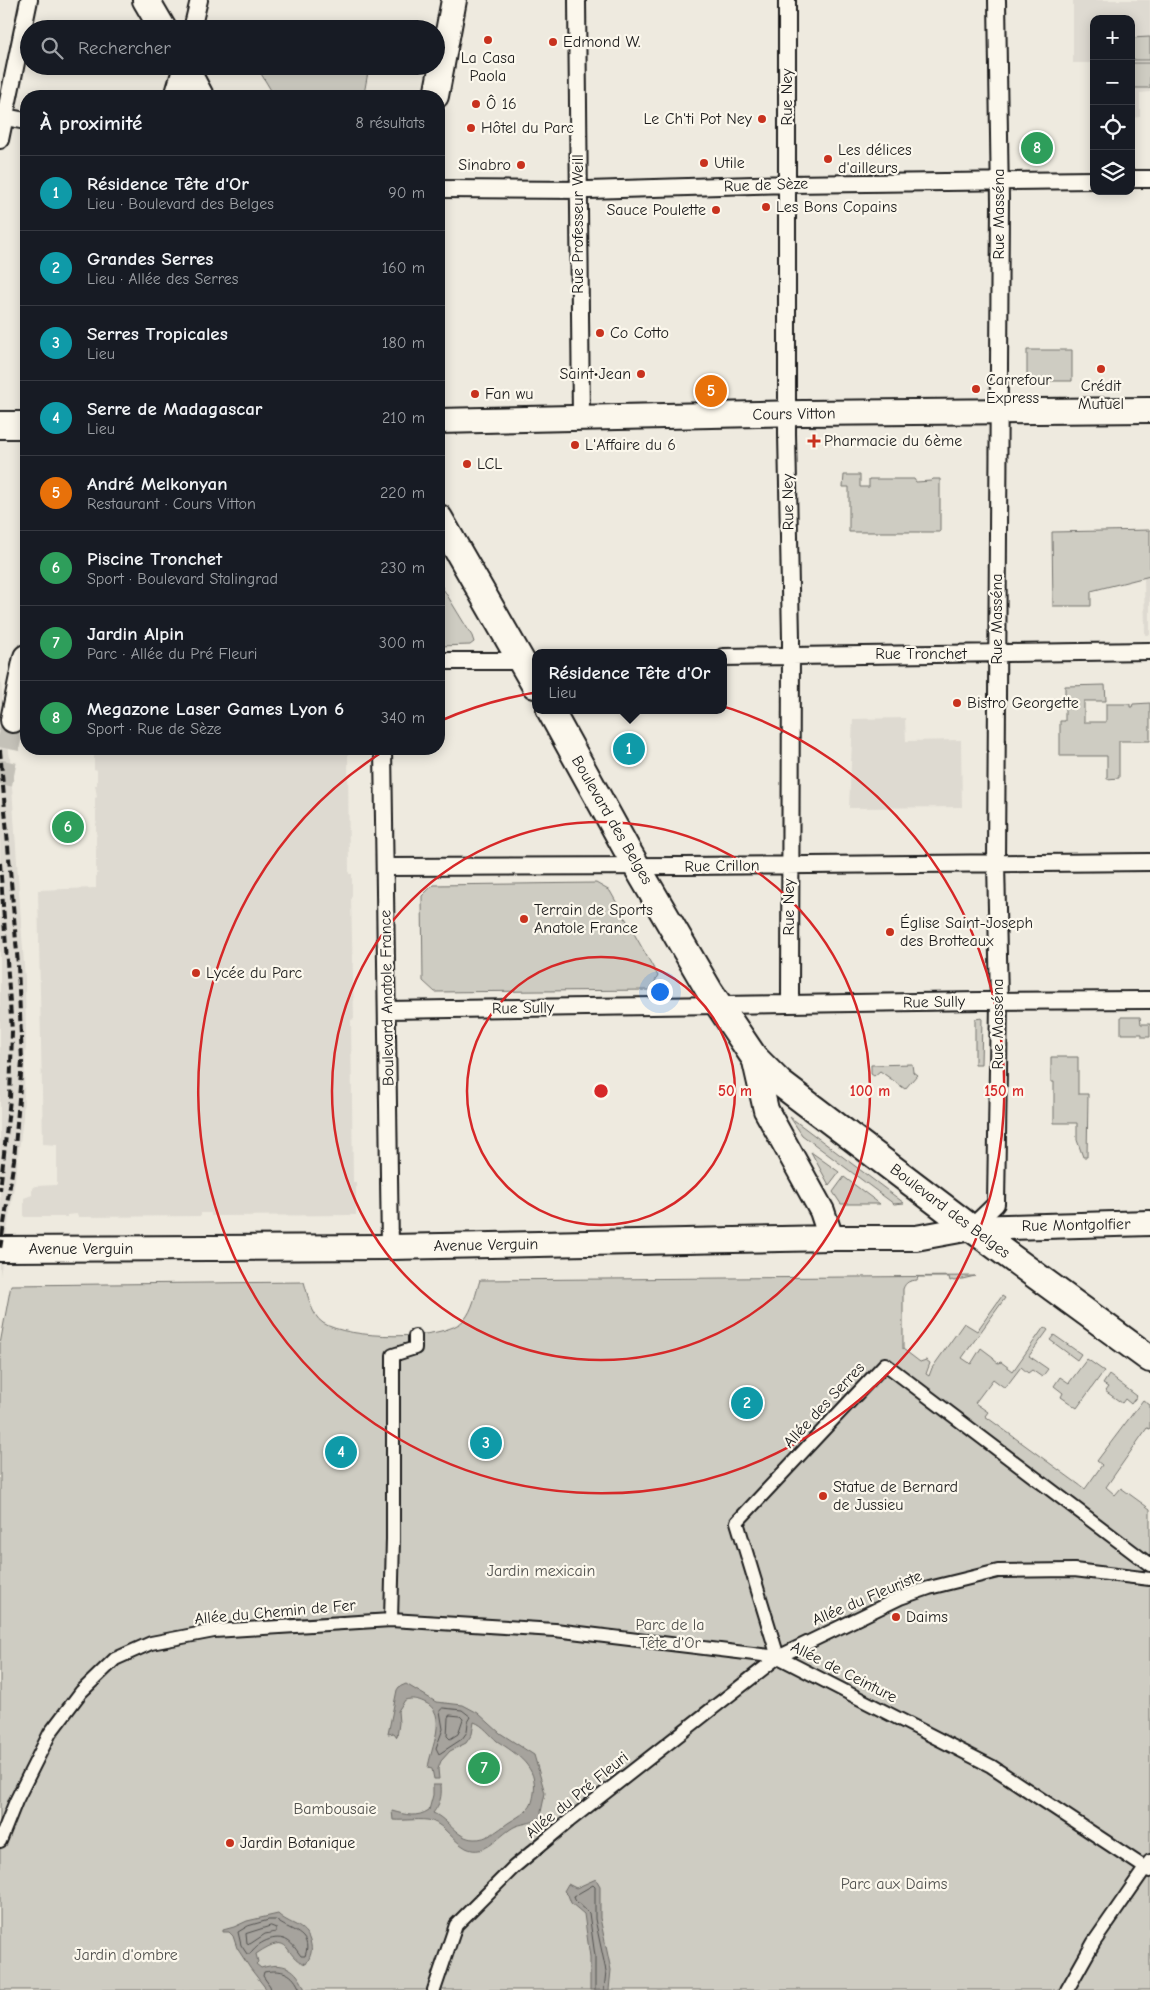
<!DOCTYPE html>
<html lang="fr">
<head>
<meta charset="utf-8">
<style>
  body { margin:0; font-family:"Comic Neue",sans-serif; background:#20242c; color:#f1f3f6 }
  .controls { position:absolute; right:15px; top:15px; display:grid; overflow:hidden; border-radius:10px; box-shadow:0 2px 12px #0003 }
  .controls button { width:45px; height:45px; display:grid; place-items:center; padding:0; border:0; border-bottom:1px solid #363941; background:#171b24; color:#f1f3f6; font:25px sans-serif }
  .you { position:absolute; left:659px; top:991px; width:18px; height:18px; margin:-12px; border:4px solid #fff; border-radius:50%; background:#1a73e8; box-shadow:0 0 0 8px #1a73e833 }
  .badge { display:grid; place-items:center; width:32px; height:32px; border-radius:50%; background:#c8321e; color:#fff; font-size:16px; font-weight:700 }
  .pin { position:absolute; translate:-50% -50%; border:2px solid #fff; box-shadow:0 1px 5px #0006 }
  .popup { position:absolute; left:532px; top:649px; width:195px; height:65px; box-sizing:border-box; display:grid; place-content:center; border-radius:10px; background:#171b24; filter:drop-shadow(0 1px 4px #0005); font-size:16px; white-space:nowrap; color:#9ea1a6 }
  .popup b { font-size:19px; color:#f1f3f6 }
  .popup::after { content:''; position:absolute; left:50%; top:100%; margin-left:-10px; border:10px solid transparent; border-top-color:#171b24 }
  .list { margin:0; padding:0; list-style:none }
  h2 { display:flex; justify-content:space-between; align-items:center; height:65px; margin:0; padding:0 20px; font-size:21px }
  h2 small { font-size:16px; font-weight:400; color:#9ea1a6 }
  .list li { display:grid; grid-template-columns:32px 1fr auto; gap:15px; align-items:center; box-sizing:border-box; height:75px; padding:0 20px; border-top:1px solid #363941 }
  .list b { display:block; font-size:19px; white-space:nowrap }
  .list p { margin:0; font-size:16px; white-space:nowrap; color:#9ea1a6 }
  .list em { font-size:16px; font-style:normal; color:#9ea1a6 }
  .icon { flex:none; width:28px; height:28px; fill:none; stroke:currentColor; stroke-width:2; stroke-linecap:round; stroke-linejoin:round }
  .map { position:relative; flex:none; width:1150px; height:1990px; overflow:hidden }
  .search { position:absolute; background:#171b24; box-shadow:0 2px 12px #0003; left:20px; top:20px; width:425px; height:55px; display:flex; align-items:center; gap:12px; box-sizing:border-box; padding:0 18px; border-radius:28px; color:#9ea1a6; font-size:19px }
  .panel { position:absolute; background:#171b24; box-shadow:0 2px 12px #0003; left:20px; top:90px; width:425px; height:665px; border-radius:20px }
  .map>svg:first-child { display:block }
  .built { fill:#dedad1 }
  .green { fill:#ceccc2; stroke:#75746f }
  .water { fill:#a6a39d; stroke:#6f6d69 }
  .lines { fill:none; stroke-linecap:round; stroke-linejoin:round }
  .shore { stroke:#535250; stroke-width:1 }
  .secondary-tunnel { stroke:#c4c1b8; stroke-width:24; stroke-dasharray:24 12; stroke-linecap:butt }
  .pedestrian-casing { stroke:#1c1c1c; stroke-width:16 }
  .minor-casing { stroke:#1c1c1c; stroke-width:20 }
  .secondary-casing { stroke:#1c1c1c; stroke-width:28 }
  .primary-casing { stroke:#1c1c1c; stroke-width:30 }
  .pedestrian { stroke:#fbf7ec; stroke-width:12 }
  .minor { stroke:#fbf7ec; stroke-width:16 }
  .secondary { stroke:#fbf7ec; stroke-width:24 }
  .primary { stroke:#fbf7ec; stroke-width:26 }
  .rail { stroke:#1c1c1c; stroke-width:4; stroke-dasharray:8 4; stroke-linecap:butt }
  .ring { fill:none; stroke:#d62828; stroke-width:2.5 }
  .poi-dot { fill:#c8321e; stroke:#fbf7ec; stroke-width:2 }
  .labels { text-anchor:middle; dominant-baseline:central; stroke-width:4.5; stroke-linejoin:round; paint-order:stroke }
  .poi-label { font-size:16px; fill:#1c1c1c; stroke:#fbf7ec; text-anchor:start }
  .street-label { font-size:16px; fill:#1c1c1c; stroke:#fbf7ec }
  .park-label { font-size:16px; fill:#51514e; stroke:#fbf7ec }
  .centre { fill:#d62828; stroke:#fbf7ec; stroke-width:2.5 }
  .ring-label { font-size:15px; text-anchor:middle; font-weight:bold; fill:#d62828; stroke:#fbf7ec; stroke-width:4.5; stroke-linejoin:round; paint-order:stroke }
</style>
</head>
<body>
<div class="map">
<svg width="1150" height="1990" viewBox="0 0 1150 1990">
  <rect width="100%" height="100%" fill="#eeeadf"/>
  <filter id="ink" filterUnits="userSpaceOnUse"><feTurbulence type="fractalNoise" baseFrequency=".02" numOctaves="2"/><feDisplacementMap in="SourceGraphic" scale="10" xChannelSelector="R" yChannelSelector="G"/><feConvolveMatrix kernelMatrix="1 2 1 2 8 2 1 2 1" color-interpolation-filters="sRGB"/></filter>
  <g filter="url(#ink)">
    <path class="built" d="M1073,0H1150V92L1140,93V117L1131,118V19H1094V63H1073Z
      M1150,576V635H1145L1144,577Z
      M0,674L6,736L10,758L25,980L26,1041L23,1117L17,1167L0,1276Z
      M905,718L906,741L961,740L962,807L849,808L853,719Z
      M94,749H348L349,874H352V896L351,897L354,1019L351,1020L353,1182H356V1215L211,1216V1213H201V1216L78,1217L77,1214L67,1215V1217H24V1198L32,1195V1188L35,1186L57,1185V1145L43,1144L38,890L96,888V874L98,873L96,872V861H98L96,860V849L98,847H96V836L97,835L96,834V823L97,822H96V810L97,809H95V798L97,797L95,785H97V770L94,769Z"/>
    <path class="green" d="M1150,37V60H1131V38Z
      M1131,63H1150V88H1131Z
      M259,66H367L366,71L368,72L364,94H363L362,96H279L275,90L272,92L257,67Z
      M1027,350H1072V381H1027Z
      M844,475H860V487H869V479H914L916,482L931,481L933,479H940V532H849V487H843Z
      M1150,530V576L1091,591V606H1053L1052,532Z
      M439,582L472,636L474,642L470,645L439,646Z
      M1105,685L1106,701H1084V722H1106V704H1130V707H1132L1133,704L1150,703V741H1119V778L1107,779V756H1060V721H1065V686Z
      M596,883L610,891L658,976L650,990L435,992L423,981L422,896L433,885Z
      M1121,1017H1140L1141,1024H1150V1037H1142V1034H1121Z
      M982,1018L981,1064H975V1019Z
      M1051,1057H1078V1094H1088L1087,1157H1083L1077,1140V1123H1054V1082H1051Z
      M912,1064L913,1072L917,1075L905,1089L880,1071L874,1076L871,1074V1065Z
      M790,1117L904,1203L894,1204L802,1135Z
      M811,1152L839,1172L829,1185Z
      M844,1177L880,1204H841L833,1192Z
      M975,1276L954,1281L952,1280L950,1281L949,1277H918L917,1280C910,1281 906,1281 903,1289V1349L920,1362L926,1360L930,1363L926,1374L929,1376L932,1368L964,1323L977,1331L1002,1296L1005,1298L962,1358L971,1364L981,1348L993,1357L994,1360L998,1363L1001,1362L1013,1371L1044,1327L1048,1330L1029,1356L1048,1369L1042,1377L1032,1370L1028,1373L1021,1367L1005,1388L993,1379L975,1403L988,1412L985,1416L1085,1489L1102,1465L1097,1461L1143,1400L1150,1405V1429L1147,1428L1106,1487L1115,1495L1121,1488L1150,1509V1990H0V1344L11,1285L304,1282C308,1295 311,1315 323,1323C347,1339 444,1342 464,1320C473,1310 476,1292 480,1280Z
      M1054,1335L1081,1354L1077,1360L1050,1340Z
      M1087,1359L1104,1371L1077,1408L1061,1397L1063,1393L1054,1386L1060,1377L1069,1383Z
      M1109,1375L1137,1396L1131,1404L1125,1399L1122,1403L1105,1391L1108,1387L1103,1384Z"/>
    <path class="water" d="M406,1684L436,1702L463,1705L478,1713L500,1733L534,1755L545,1793L541,1812L542,1817C534,1823 525,1823 516,1826C500,1833 486,1858 466,1848C453,1841 445,1826 432,1821C423,1818 404,1821 393,1820L392,1811C406,1815 417,1818 429,1810L433,1795V1785H441C442,1797 440,1804 433,1813C448,1819 457,1839 474,1839C487,1840 498,1830 508,1823C514,1819 522,1815 527,1810C532,1806 533,1799 534,1793C538,1767 517,1754 497,1741C490,1735 483,1725 474,1722L472,1734L466,1743L450,1751L441,1761L438,1769L439,1779H434L432,1769L428,1768C430,1749 450,1713 424,1702C417,1699 413,1698 405,1700L398,1711L399,1723L397,1737L394,1733L388,1734L397,1690L399,1687Z
      M596,1879L600,1886V1918L611,1970L609,1990H590V1957L584,1914L571,1903L568,1895L564,1891L568,1884L576,1888Z
      M278,1914C289,1925 305,1924 310,1941C313,1950 311,1956 306,1964C282,1958 294,1928 256,1954L258,1962L256,1964L261,1968C284,1961 297,1968 305,1990H267L250,1968L237,1948L233,1936L229,1932H223V1930L234,1927L247,1921Z"/>
    <g class="lines">
      <path class="shore" d="M443,1708L462,1710L471,1717L468,1722L467,1732L462,1739L439,1754L436,1748L443,1729L440,1711Z
        M450,1715L460,1716L463,1719L458,1734L450,1739L447,1736L448,1718Z
        M269,1920H276C288,1931 314,1932 305,1956H301C297,1951 293,1944 288,1941C276,1933 256,1943 250,1954H247L241,1945L238,1932L248,1926Z
        M271,1926L276,1928V1932L265,1934L250,1944L247,1943L246,1934Z
        M271,1990L270,1986L263,1976L264,1972C282,1969 293,1972 300,1990
        M595,1990V1956L589,1913L575,1900L574,1896L593,1885L595,1887V1919L606,1971L604,1990"/>
      <path class="secondary-tunnel" d="M0,784L13,720"/>
      <defs>
        <path id="pedestrian" d="M391,1620L393,1539V1355L415,1348V1336
          M778,1657L737,1522L885,1364L1150,1565
          M0,1841L16,1801L50,1733L81,1692L115,1659L151,1643L214,1631L391,1620L555,1630L778,1657L991,1766L1150,1871
          M434,1990L456,1925L514,1867L569,1821L778,1657L900,1598L929,1588L998,1571L1074,1570L1150,1579
          M1067,1990L1094,1942L1150,1861"/>
        <path id="minor" d="M577,0L581,418
          M787,0V434L791,639L790,1004
          M192,29L199,0
          M173,96L182,66
          M5,117L26,121
          M0,140L29,0
          M1131,179H1150
          M439,189L588,190L788,184L1094,180
          M723,657L1150,651
          M439,661H526
          M383,749L390,1247
          M385,867L685,866L1150,862
          M387,1010L981,1001L1150,1000
          M971,1228L996,1204L999,1001L996,863L1000,202L997,0"/>
        <path id="secondary" d="M436,96L454,0
          M439,421L803,413L1150,410
          M13,720L26,657
          M754,1057L766,1110L822,1211L831,1238
          M0,1249L390,1247L831,1238H916L971,1228L1150,1223"/>
        <path id="primary" d="M146,0L163,29
          M184,66L200,96
          M0,425H26
          M439,518L535,685
          M550,710L626,848L710,992L754,1057L780,1083L971,1228L1150,1359"/>
      </defs>
      <use href="#pedestrian" class="pedestrian-casing"/>
      <use href="#minor" class="minor-casing"/>
      <use href="#secondary" class="secondary-casing"/>
      <use href="#primary" class="primary-casing"/>
      <use href="#pedestrian" class="pedestrian"/>
      <use href="#minor" class="minor"/>
      <use href="#secondary" class="secondary"/>
      <use href="#primary" class="primary"/>
      <path class="rail" d="M0,750L18,965L22,1062L14,1160L0,1249
        M0,863L12,1031L10,1099L0,1190"/>
    </g>
  </g>
  <g class="ring">
    <circle cx="601" cy="1091" r="134"/>
    <circle cx="601" cy="1091" r="269"/>
    <path d="M440 721A403 403 0 1 1 387 749"/>
  </g>
  <g class="poi-dot">
    <circle cx="488" cy="40" r="5"/>
    <circle cx="553" cy="42" r="5"/>
    <circle cx="476" cy="104" r="5"/>
    <circle cx="762" cy="119" r="5"/>
    <circle cx="471" cy="128" r="5"/>
    <circle cx="828" cy="159" r="5"/>
    <circle cx="704" cy="163" r="5"/>
    <circle cx="521" cy="165" r="5"/>
    <circle cx="766" cy="207" r="5"/>
    <circle cx="716" cy="210" r="5"/>
    <circle cx="600" cy="333" r="5"/>
    <circle cx="1101" cy="369" r="5"/>
    <circle cx="641" cy="374" r="5"/>
    <circle cx="976" cy="389" r="5"/>
    <circle cx="475" cy="394" r="5"/>
    <path d="M811.5 433.5h5v5h5v5h-5v5h-5v-5h-5v-5h5z"/>
    <circle cx="575" cy="445" r="5"/>
    <circle cx="467" cy="464" r="5"/>
    <circle cx="957" cy="703" r="5"/>
    <circle cx="524" cy="919" r="5"/>
    <circle cx="890" cy="932" r="5"/>
    <circle cx="196" cy="973" r="5"/>
    <circle cx="823" cy="1496" r="5"/>
    <circle cx="896" cy="1617" r="5"/>
    <circle cx="230" cy="1843" r="5"/>
  </g>
  <g class="labels">
    <g class="poi-label">
      <text x="563" y="42">Edmond W.</text>
      <text x="488" y="58" text-anchor="middle">La Casa<tspan x="488" dy="18">Paola</tspan></text>
      <text x="486" y="104">Ô 16</text>
      <text x="752" y="119" text-anchor="end">Le Ch'ti Pot Ney</text>
      <text x="481" y="128">Hôtel du Parc</text>
      <text x="838" y="150">Les délices<tspan x="838" dy="18">d'ailleurs</tspan></text>
      <text x="714" y="163">Utile</text>
      <text x="511" y="165" text-anchor="end">Sinabro</text>
      <text x="776" y="207">Les Bons Copains</text>
      <text x="706" y="210" text-anchor="end">Sauce Poulette</text>
      <text x="610" y="333">Co Cotto</text>
      <text x="631" y="374" text-anchor="end">Saint•Jean</text>
      <text x="986" y="380">Carrefour<tspan x="986" dy="18">Express</tspan></text>
      <text x="1101" y="386" text-anchor="middle">Crédit<tspan x="1101" dy="18">Mutuel</tspan></text>
      <text x="485" y="394">Fan wu</text>
      <text x="824" y="441">Pharmacie du 6ème</text>
      <text x="585" y="445">L'Affaire du 6</text>
      <text x="477" y="464">LCL</text>
      <text x="967" y="703">Bistro Georgette</text>
      <text x="534" y="910">Terrain de Sports<tspan x="534" dy="18">Anatole France</tspan></text>
      <text x="900" y="923">Église Saint-Joseph<tspan x="900" dy="18">des Brotteaux</tspan></text>
      <text x="206" y="973">Lycée du Parc</text>
      <text x="833" y="1487">Statue de Bernard<tspan x="833" dy="18">de Jussieu</tspan></text>
      <text x="906" y="1617">Daims</text>
      <text x="240" y="1843">Jardin Botanique</text>
    </g>
    <g class="street-label">
      <text transform="translate(787 97) rotate(-90)">Rue Ney</text>
      <text transform="translate(766 185) rotate(-2)">Rue de Sèze</text>
      <text transform="translate(999 214) rotate(-90)">Rue Masséna</text>
      <text transform="translate(578 224) rotate(-90)">Rue Professeur Weill</text>
      <text transform="translate(794 414) rotate(-1)">Cours Vitton</text>
      <text transform="translate(788 502) rotate(-91)">Rue Ney</text>
      <text transform="translate(997 619) rotate(-90)">Rue Masséna</text>
      <text x="921" y="654">Rue Tronchet</text>
      <text transform="translate(612 820) rotate(60)">Boulevard des Belges</text>
      <text transform="translate(722 866) rotate(-1)">Rue Crillon</text>
      <text transform="translate(789 907) rotate(-90)">Rue Ney</text>
      <text transform="translate(387 998) rotate(-91)">Boulevard Anatole France</text>
      <text transform="translate(934 1002) rotate(-1)">Rue Sully</text>
      <text transform="translate(523 1008) rotate(-1)">Rue Sully</text>
      <text transform="translate(998 1024) rotate(-90)">Rue Masséna</text>
      <text transform="translate(950 1211) rotate(37)">Boulevard des Belges</text>
      <text transform="translate(1076 1225) rotate(-1)">Rue Montgolfier</text>
      <text transform="translate(486 1245) rotate(-1)">Avenue Verguin</text>
      <text x="81" y="1249">Avenue Verguin</text>
      <text transform="translate(824 1405) rotate(-47)">Allée des Serres</text>
      <text transform="translate(867 1598) rotate(-23)">Allée du Fleuriste</text>
      <text transform="translate(275 1612) rotate(-5)">Allée du Chemin de Fer</text>
      <text transform="translate(844 1672) rotate(27)">Allée de Ceinture</text>
      <text transform="translate(577 1795) rotate(-39)">Allée du Pré Fleuri</text>
    </g>
    <g class="park-label">
      <text x="541" y="1571">Jardin mexicain</text>
      <text x="670" y="1625">Parc de la<tspan x="670" dy="18">Tête d'Or</tspan></text>
      <text x="335" y="1809">Bambousaie</text>
      <text x="894" y="1884">Parc aux Daims</text>
      <text x="126" y="1955">Jardin d'ombre</text>
    </g>
  </g>
  <circle cx="601" cy="1091" r="8" class="centre"/>
  <g class="ring-label">
    <text x="735" y="1096">50 m</text>
    <text x="870" y="1096">100 m</text>
    <text x="1004" y="1096">150 m</text>
  </g>
</svg>
<div class="controls">
<button>+</button>
<button>−</button>
<button><svg class="icon" aria-label="locate" viewBox="0 0 24 24"><circle cx="12" cy="12" r="6"/><path d="M12 2v4M12 18v4M2 12h4M18 12h4"/></svg></button>
<button><svg class="icon" aria-label="layers" viewBox="0 0 24 24"><path d="M12 4l9 5-9 5-9-5zM3 14l9 5 9-5"/></svg></button>
</div>
<div class="you"></div>
<div class="pin badge" style="left:629px;top:749px;background:#0f9aa8">1</div>
<div class="popup"><b>Résidence Tête d'Or</b>Lieu</div>
<div class="pin badge" style="left:747px;top:1403px;background:#0f9aa8">2</div>
<div class="pin badge" style="left:486px;top:1443px;background:#0f9aa8">3</div>
<div class="pin badge" style="left:341px;top:1452px;background:#0f9aa8">4</div>
<div class="pin badge" style="left:711px;top:391px;background:#e8710a">5</div>
<div class="pin badge" style="left:68px;top:827px;background:#2e9e5b">6</div>
<div class="pin badge" style="left:484px;top:1768px;background:#2e9e5b">7</div>
<div class="pin badge" style="left:1037px;top:148px;background:#2e9e5b">8</div>
<div class="search"><svg class="icon" aria-label="search" viewBox="0 0 24 24"><circle cx="10" cy="10" r="6"/><path d="M15 15l6 6"/></svg>Rechercher</div>
<section class="panel">
<h2>À proximité<small>8 résultats</small></h2>
<ul class="list">
<li><span class="badge" style="background:#0f9aa8">1</span><div><b>Résidence Tête d'Or</b><p>Lieu · Boulevard des Belges</p></div><em>90 m</em></li>
<li><span class="badge" style="background:#0f9aa8">2</span><div><b>Grandes Serres</b><p>Lieu · Allée des Serres</p></div><em>160 m</em></li>
<li><span class="badge" style="background:#0f9aa8">3</span><div><b>Serres Tropicales</b><p>Lieu</p></div><em>180 m</em></li>
<li><span class="badge" style="background:#0f9aa8">4</span><div><b>Serre de Madagascar</b><p>Lieu</p></div><em>210 m</em></li>
<li><span class="badge" style="background:#e8710a">5</span><div><b>André Melkonyan</b><p>Restaurant · Cours Vitton</p></div><em>220 m</em></li>
<li><span class="badge" style="background:#2e9e5b">6</span><div><b>Piscine Tronchet</b><p>Sport · Boulevard Stalingrad</p></div><em>230 m</em></li>
<li><span class="badge" style="background:#2e9e5b">7</span><div><b>Jardin Alpin</b><p>Parc · Allée du Pré Fleuri</p></div><em>300 m</em></li>
<li><span class="badge" style="background:#2e9e5b">8</span><div><b>Megazone Laser Games Lyon 6</b><p>Sport · Rue de Sèze</p></div><em>340 m</em></li>
</ul>
</section>
</div>
</body>
</html>
